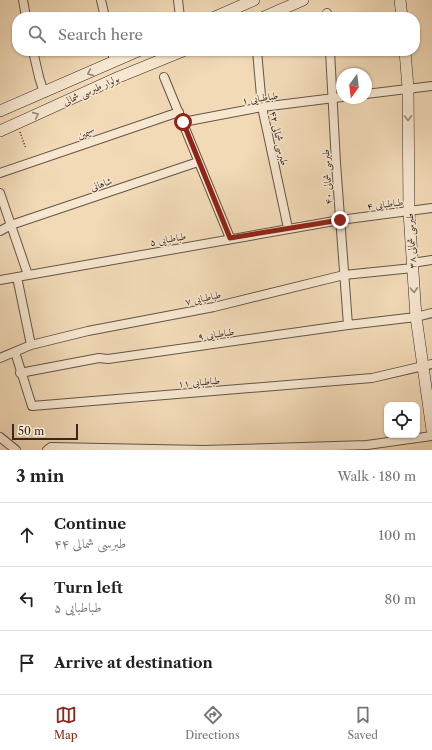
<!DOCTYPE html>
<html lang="en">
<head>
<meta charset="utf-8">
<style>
  body { margin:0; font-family:"Libre Caslon Text",Amiri,serif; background:#f6f6f6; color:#222 }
  .controls { position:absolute; right:12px; bottom:12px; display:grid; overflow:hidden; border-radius:8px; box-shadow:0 1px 3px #0004 }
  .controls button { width:36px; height:36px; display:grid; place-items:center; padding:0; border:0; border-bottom:1px solid #e0e0e0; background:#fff; color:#222; font:20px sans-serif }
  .compass { position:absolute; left:336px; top:68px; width:36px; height:36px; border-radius:50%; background:#fff; box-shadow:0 1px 3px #0004; rotate:194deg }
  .scale { position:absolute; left:12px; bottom:10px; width:66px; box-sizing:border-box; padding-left:4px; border:2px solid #352922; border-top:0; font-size:11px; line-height:14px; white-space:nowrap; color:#352922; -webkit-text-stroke:3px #f7e7d0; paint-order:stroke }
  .stop { position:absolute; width:12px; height:12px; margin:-9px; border:3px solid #8f2418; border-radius:50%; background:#fff }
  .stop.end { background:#8f2418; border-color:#fff; box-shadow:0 1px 4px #0008 }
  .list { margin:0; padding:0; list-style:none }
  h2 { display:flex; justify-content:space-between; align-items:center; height:52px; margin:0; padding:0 16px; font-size:17px }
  h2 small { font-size:13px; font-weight:400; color:#767676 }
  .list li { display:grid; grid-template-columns:26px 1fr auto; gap:12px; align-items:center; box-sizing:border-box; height:64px; padding:0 16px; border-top:1px solid #e0e0e0 }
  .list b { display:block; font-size:15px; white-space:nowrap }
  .list p { margin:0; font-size:13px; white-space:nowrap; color:#767676 }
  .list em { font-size:13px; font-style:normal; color:#767676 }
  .icon { flex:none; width:22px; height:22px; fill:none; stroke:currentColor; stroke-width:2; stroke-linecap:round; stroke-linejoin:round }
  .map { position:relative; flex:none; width:432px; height:450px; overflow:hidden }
  .search { position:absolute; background:#fff; box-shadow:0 1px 3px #0004; left:12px; right:12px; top:12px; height:44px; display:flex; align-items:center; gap:10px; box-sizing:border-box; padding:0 14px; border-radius:16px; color:#767676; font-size:15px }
  .sheet { height:244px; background:#fff }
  nav { display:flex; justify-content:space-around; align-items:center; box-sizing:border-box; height:56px; border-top:1px solid #e0e0e0; background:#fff; font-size:11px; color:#767676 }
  nav a { display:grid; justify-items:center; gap:2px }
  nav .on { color:#8f2418 }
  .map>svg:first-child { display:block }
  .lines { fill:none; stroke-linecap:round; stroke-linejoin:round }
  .street-casing { stroke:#645547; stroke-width:10 }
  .secondary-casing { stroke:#352922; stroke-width:12 }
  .path { stroke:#352922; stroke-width:1.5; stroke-dasharray:1 2; stroke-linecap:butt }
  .street { stroke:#f7e7d0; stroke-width:8 }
  .secondary { stroke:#f7e7d0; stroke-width:11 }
  .oneway { stroke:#968879 }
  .route { stroke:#8f2418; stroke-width:5 }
  .labels { text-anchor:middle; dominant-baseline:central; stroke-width:3; stroke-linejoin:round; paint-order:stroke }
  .street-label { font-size:10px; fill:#352922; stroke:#f7e7d0 }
</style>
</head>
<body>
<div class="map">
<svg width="432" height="450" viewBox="0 0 432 450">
  <rect width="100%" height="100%" fill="#f2dab7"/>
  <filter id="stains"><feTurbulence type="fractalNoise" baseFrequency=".005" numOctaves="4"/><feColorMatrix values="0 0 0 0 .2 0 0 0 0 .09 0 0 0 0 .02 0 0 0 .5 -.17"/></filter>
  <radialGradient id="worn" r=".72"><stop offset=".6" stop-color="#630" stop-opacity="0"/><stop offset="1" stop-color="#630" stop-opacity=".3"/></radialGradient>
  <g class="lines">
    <defs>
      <path id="street" d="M23,0L26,17
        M101,0L105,17
        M178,0L180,17
        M327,13L328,17
        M33,51L39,77L44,93
        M112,51L114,61
        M257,51L262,107L288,228
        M330,51L336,163L348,325
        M164,77L230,238
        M366,94L432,86
        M183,122L262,107L342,97
        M0,173L179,112
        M0,193L28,275
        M0,231L11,225L198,162
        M412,263L432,260
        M17,277L31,345
        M0,280L340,220L432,208
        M15,352L32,406L372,378L432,364
        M0,358L31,345L88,331L214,307L344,275L413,268
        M20,373L99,358L108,359L348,325L416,317L432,313
        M0,437L16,450
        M47,450L51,447L204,450L367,445L432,436"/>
      <path id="secondary" d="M400,0L402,17
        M215,17L254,0
        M264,17L303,0
        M405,51L408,88L409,212L416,317L432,430
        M0,111L138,51
        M0,131L119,77L183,51"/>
    </defs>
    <use href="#street" class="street-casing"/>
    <use href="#secondary" class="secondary-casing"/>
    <path class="path" d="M20,132L26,149"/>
    <use href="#street" class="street"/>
    <use href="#secondary" class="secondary"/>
  </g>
  <defs><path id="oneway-chevron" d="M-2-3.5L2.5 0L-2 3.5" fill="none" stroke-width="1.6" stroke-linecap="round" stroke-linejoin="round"/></defs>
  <g class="oneway">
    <use href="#oneway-chevron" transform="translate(90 73) rotate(156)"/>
    <use href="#oneway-chevron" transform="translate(36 115) rotate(-24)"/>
    <use href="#oneway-chevron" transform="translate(408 118) rotate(89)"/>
    <use href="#oneway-chevron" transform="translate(414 290) rotate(87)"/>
  </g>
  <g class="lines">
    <path class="route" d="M183,122L230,238L340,220"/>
  </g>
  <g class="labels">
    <g class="street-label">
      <text transform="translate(91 90) rotate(-24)">بولوار طبرسی شمالی</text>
      <text transform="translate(260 98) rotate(-9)">طباطبایی ۱</text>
      <text transform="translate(86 133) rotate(-19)">سیمین</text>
      <text transform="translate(279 138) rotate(78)">طبرسی شمالی ۴۲</text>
      <text transform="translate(327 177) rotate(-93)">طبرسی شمالی ۴۰</text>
      <text transform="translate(101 184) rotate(-19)">شاهانی</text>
      <text transform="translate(385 204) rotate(-7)">طباطبایی ۴</text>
      <text transform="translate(168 239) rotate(-10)">طباطبایی ۵</text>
      <text transform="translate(411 241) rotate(-93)">طبرسی شمالی ۳۸</text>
      <text transform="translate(203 298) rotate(-12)">طباطبایی ۷</text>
      <text transform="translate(216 334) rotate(-8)">طباطبایی ۹</text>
      <text transform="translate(199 382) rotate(-5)">طباطبایی ۱۱</text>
    </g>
  </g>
  <rect width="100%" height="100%" filter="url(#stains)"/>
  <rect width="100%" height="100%" fill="url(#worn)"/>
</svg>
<div class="controls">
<button><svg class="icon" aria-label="locate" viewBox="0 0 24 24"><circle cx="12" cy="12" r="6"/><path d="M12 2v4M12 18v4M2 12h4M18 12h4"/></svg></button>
</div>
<svg class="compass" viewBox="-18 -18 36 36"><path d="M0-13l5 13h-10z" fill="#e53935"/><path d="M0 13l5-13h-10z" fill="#767676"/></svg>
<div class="scale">50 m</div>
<div class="stop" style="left:183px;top:122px"></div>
<div class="stop end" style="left:340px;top:220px"></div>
<div class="search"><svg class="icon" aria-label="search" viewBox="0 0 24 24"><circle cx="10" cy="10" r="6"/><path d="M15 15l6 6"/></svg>Search here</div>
</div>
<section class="sheet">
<h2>3 min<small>Walk · 180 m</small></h2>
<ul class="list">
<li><svg class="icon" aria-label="ahead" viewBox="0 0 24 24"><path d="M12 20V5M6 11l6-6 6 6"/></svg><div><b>Continue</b><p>طبرسی شمالی ۴۴</p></div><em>100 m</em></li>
<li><svg class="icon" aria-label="left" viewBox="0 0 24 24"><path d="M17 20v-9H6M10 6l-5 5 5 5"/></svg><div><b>Turn left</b><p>طباطبایی ۵</p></div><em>80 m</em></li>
<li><svg class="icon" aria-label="arrive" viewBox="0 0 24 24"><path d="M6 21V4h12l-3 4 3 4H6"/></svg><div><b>Arrive at destination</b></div></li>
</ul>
</section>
<nav>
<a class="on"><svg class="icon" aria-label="map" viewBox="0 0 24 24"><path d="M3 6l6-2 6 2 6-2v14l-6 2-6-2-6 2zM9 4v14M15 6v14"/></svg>Map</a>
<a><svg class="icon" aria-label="directions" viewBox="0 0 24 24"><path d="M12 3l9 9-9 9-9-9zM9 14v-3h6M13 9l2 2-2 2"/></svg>Directions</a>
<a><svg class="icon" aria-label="saved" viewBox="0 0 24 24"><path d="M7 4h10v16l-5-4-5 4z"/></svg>Saved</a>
</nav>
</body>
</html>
